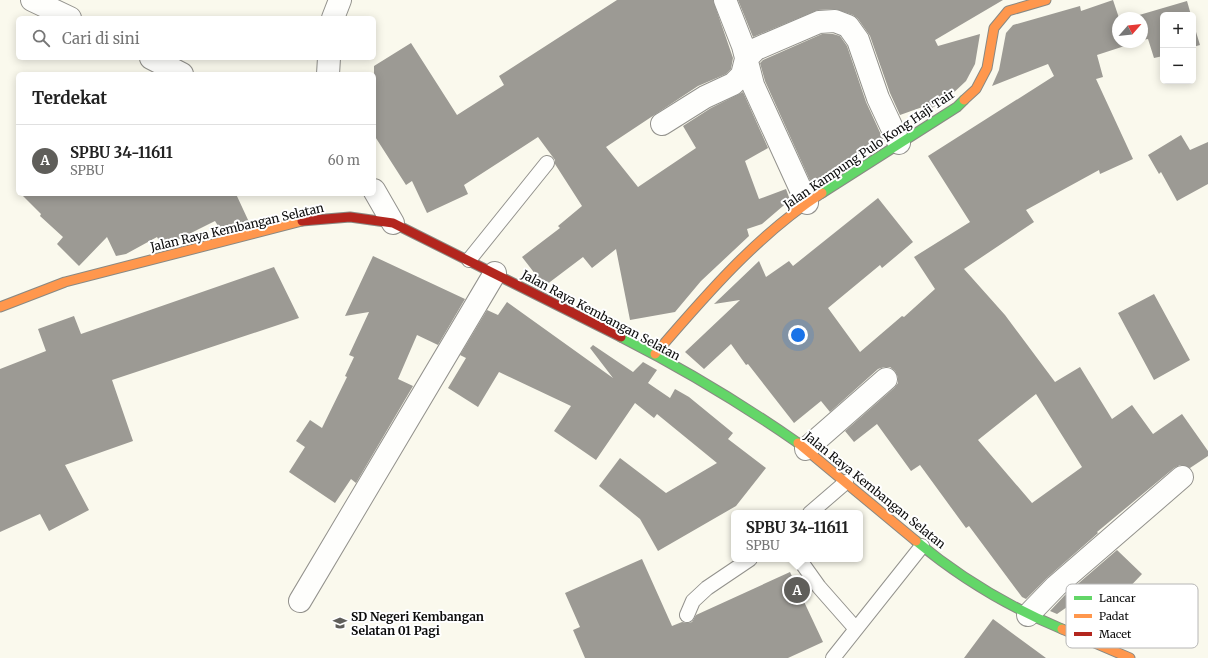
<!DOCTYPE html>
<html lang="id">
<head>
<meta charset="utf-8">
<style>
  body { margin:0; font-family:Merriweather,serif; background:#f6f6f6; color:#222 }
  .controls { position:absolute; right:12px; top:12px; display:grid; overflow:hidden; border-radius:6px; box-shadow:0 2px 10px #0003 }
  .controls button { width:36px; height:36px; display:grid; place-items:center; padding:0; border:0; border-bottom:1px solid #e0e0e0; background:#fff; color:#222; font:20px sans-serif }
  .compass { position:absolute; left:1112px; top:12px; width:36px; height:36px; border-radius:50%; background:#fff; box-shadow:0 2px 10px #0003; rotate:62deg }
  .you { position:absolute; left:798px; top:335px; width:14px; height:14px; margin:-10px; border:3px solid #fff; border-radius:50%; background:#1a73e8; box-shadow:0 0 0 6px #1a73e833 }
  .badge { display:grid; place-items:center; width:26px; height:26px; border-radius:50%; background:#5f5e5a; color:#fff; font-size:13px; font-weight:700 }
  .pin { position:absolute; translate:-50% -50%; border:2px solid #fff; box-shadow:0 1px 4px #0006 }
  .popup { position:absolute; left:731px; top:510px; width:132px; height:52px; box-sizing:border-box; display:grid; place-content:center; border-radius:6px; background:#fff; filter:drop-shadow(0 1px 3px #0005); font-size:13px; white-space:nowrap; color:#767676 }
  .popup b { font-size:15px; color:#222 }
  .popup::after { content:''; position:absolute; left:50%; top:100%; margin-left:-8px; border:8px solid transparent; border-top-color:#fff }
  .list { margin:0; padding:0; list-style:none }
  h2 { display:flex; justify-content:space-between; align-items:center; height:52px; margin:0; padding:0 16px; font-size:17px }
  h2 small { font-size:13px; font-weight:400; color:#767676 }
  .list li { display:grid; grid-template-columns:26px 1fr auto; gap:12px; align-items:center; box-sizing:border-box; height:72px; padding:0 16px; border-top:1px solid #e0e0e0 }
  .list b { display:block; font-size:15px; white-space:nowrap }
  .list p { margin:0; font-size:13px; white-space:nowrap; color:#767676 }
  .list em { font-size:13px; font-style:normal; color:#767676 }
  .icon { flex:none; width:22px; height:22px; fill:none; stroke:currentColor; stroke-width:2; stroke-linecap:round; stroke-linejoin:round }
  .map { position:relative; flex:none; width:1208px; height:658px; overflow:hidden }
  .search { position:absolute; background:#fff; box-shadow:0 2px 10px #0003; left:16px; top:16px; width:360px; height:44px; display:flex; align-items:center; gap:10px; box-sizing:border-box; padding:0 14px; border-radius:6px; color:#767676; font-size:15px }
  .panel { position:absolute; background:#fff; box-shadow:0 2px 10px #0003; left:16px; top:72px; width:360px; height:124px; border-radius:6px }
  .map>svg:first-child { display:block }
  .building { fill:#9c9a94; fill-rule:evenodd }
  .lines { fill:none; stroke-linecap:round; stroke-linejoin:round }
  .lane-casing { stroke:#93928d; stroke-width:16 }
  .street-casing { stroke:#93928d; stroke-width:24 }
  .fast-casing { stroke:#898983; stroke-width:11 }
  .slow-casing { stroke:#898983; stroke-width:11 }
  .jam-casing { stroke:#898983; stroke-width:11 }
  .lane { stroke:#fefefc; stroke-width:14 }
  .street { stroke:#fefefc; stroke-width:22 }
  .fast { stroke:#63d668; stroke-width:9 }
  .slow { stroke:#ff974d; stroke-width:9 }
  .jam { stroke:#b3261e; stroke-width:9 }
  .labels { text-anchor:middle; dominant-baseline:central; stroke-width:4; stroke-linejoin:round; paint-order:stroke }
  .street-label { font-size:12px; fill:#0b0b0b; stroke:#fff }
  .poi-label { font-size:12px; font-weight:bold; fill:#0b0b0b; stroke:#fff; text-anchor:start }
  .key { fill:#fff; stroke:#b6b6b6; stroke-width:1 }
  .key-label { font-size:11px; fill:#0b0b0b }
</style>
</head>
<body>
<div class="map">
<svg width="1208" height="658" viewBox="0 0 1208 658">
  <rect width="100%" height="100%" fill="#faf9ed"/>
  <path class="building" d="M617,0H713L733,58L731,69L726,74L698,86L606,147L638,187L696,148L683,126L711,108L743,92L768,148L745,161L759,199L786,189L790,200L762,224L747,229L749,236L701,281L675,312L630,320L616,249L592,268L583,257L546,285L543,284L522,257L560,228L558,226L582,206L555,164V160L538,137L464,185L468,194L427,213L412,181L406,185L374,135V66L411,43L457,115L504,85L499,76Z
    M738,0H1003L935,40L938,46L980,34L975,64L966,81L949,97L929,110L928,105L900,115L890,93L870,36L858,19L853,15L835,9L818,10L753,37Z
    M1113,0L1119,18L1118,42H1137L1097,55L1103,77L1096,79L1133,159L1100,174L1099,170L1026,210L1034,222L964,269L1005,315L1055,382L1080,367L1112,419L1132,405L1153,434L1182,414L1208,451V456L1190,468L1180,465L1174,468L1097,532L1098,533L1048,577L1026,599L1022,597L969,526L966,528L920,465L911,471L877,424L854,442L845,431L894,388L898,383V377L895,371L890,367H884L878,369L830,412L821,401L794,423L748,364L746,365L731,344L704,369L685,352L740,300L714,304L759,261L766,277L789,261L793,266L878,198L913,242L882,268L880,265L828,308L860,352L902,316L904,317L935,289L914,257L970,222L928,156L1054,76L1048,64L992,86L999,70L1006,33L1013,25L1080,6L1081,11ZM1036,394L1082,467L1032,503L978,440Z
    M1187,1L1191,15H1163V56L1154,58L1148,39L1142,40V18H1129Z
    M1193,22L1200,45L1193,47Z
    M822,34H833L840,36L847,46L866,102L883,139L856,157L847,160L849,161L812,185L765,81L760,63L763,60Z
    M1181,135L1190,150L1208,142V184L1177,201L1161,172L1159,174L1148,155Z
    M21,194H236L249,222L220,229L215,221L175,241L161,244L157,237L126,254L116,256L107,237L79,266L57,244L63,237L40,216L41,214Z
    M373,256L465,299L438,345L417,335L398,379L413,386L356,483L351,479L335,503L289,472L305,447L296,441L310,420L322,428L347,377L345,376L354,357L349,355L369,312L345,316Z
    M274,267L299,318L112,380L133,441L65,465L89,510L49,531L40,514L0,532V369L46,351L38,329L74,316L81,334Z
    M1154,294L1190,360L1154,380L1118,313Z
    M507,302L613,378L590,348L593,345L633,372L643,362L657,370L648,383L670,398L675,389L689,397L733,433L728,439L766,468L736,506L658,551L640,519L599,486L620,458L666,493L717,463L657,414L654,418L635,403L596,460L554,431L571,406L499,372L478,407L448,388L466,358L460,355L487,310L498,315Z
    M1117,550L1142,574L1122,595L1153,610L1142,632L1104,614L1094,628L1067,607L1057,614L1050,611L1065,595Z
    M642,559L672,626L682,622L688,623L692,622L696,615L790,572L823,642L788,658H585L573,630L580,627L565,593Z
    M993,619L1046,658H964Z"/>
  <g class="lines">
    <defs>
      <path id="lane" d="M469,260L547,163
        M810,513L846,482
        M799,559L819,587L856,629
        M687,615L693,601L707,588L750,559
        M833,658L922,546"/>
      <path id="street" d="M32,0L70,18
        M725,0L743,46L753,85L807,203
        M333,18L340,0
        M151,58L182,74
        M328,74L329,58
        M662,124L705,97L733,84L742,75L746,59L756,49L819,22L835,21L848,26L858,40L878,98L899,143
        M374,190L393,223
        M806,449L886,379
        M300,601L495,273
        M1028,615L1056,586L1182,477"/>
      <path id="fast" d="M822,193L957,107L964,100
        M621,337C682,368 742,404 798,443
        M916,541C959,577 1009,607 1062,629"/>
      <path id="slow" d="M964,100L976,89L987,68L994,28L1008,11L1046,0
        M0,307L65,282L302,221
        M655,354C705,296 757,235 822,193
        M798,443L916,541
        M1062,629L1130,658"/>
      <path id="jam" d="M302,221L350,217L393,223L621,337"/>
    </defs>
    <use href="#lane" class="lane-casing"/>
    <use href="#street" class="street-casing"/>
    <use href="#fast" class="fast-casing"/>
    <use href="#slow" class="slow-casing"/>
    <use href="#jam" class="jam-casing"/>
    <use href="#lane" class="lane"/>
    <use href="#street" class="street"/>
    <use href="#fast" class="fast"/>
    <use href="#slow" class="slow"/>
    <use href="#jam" class="jam"/>
  </g>
  <defs>
    <symbol id="school-bare" viewBox="-9 -9 18 18"><path d="M0-5L7-2L0 1L-7-2ZM-4 1L0 2.5L4 1V4Q0 6-4 4Z" fill="#5f5e5a" stroke="#fff" stroke-width="2.5" paint-order="stroke"/></symbol>
  </defs>
  <g fill-rule="evenodd">
    <use href="#school-bare" x="330" y="613" width="20" height="20"/>
  </g>
  <g class="labels">
    <g class="street-label">
      <text transform="translate(869 149) rotate(-34)">Jalan Kampung Pulo Kong Haji Tair</text>
      <text transform="translate(237 227) rotate(-13)">Jalan Raya Kembangan Selatan</text>
      <text transform="translate(601 315) rotate(28)">Jalan Raya Kembangan Selatan</text>
      <text transform="translate(875 490) rotate(39)">Jalan Raya Kembangan Selatan</text>
    </g>
    <g class="poi-label">
      <text x="351" y="616">SD Negeri Kembangan<tspan x="351" dy="14">Selatan 01 Pagi</tspan></text>
    </g>
  </g>
  <rect x="1066" y="584" width="132" height="64" rx="6" class="key"/>
  <rect x="1074" y="596" width="18" height="4" fill="#63d668"/>
  <rect x="1074" y="614" width="18" height="4" fill="#ff974d"/>
  <rect x="1074" y="632" width="18" height="4" fill="#b3261e"/>
  <g class="key-label">
    <text x="1099" y="602">Lancar</text>
    <text x="1099" y="620">Padat</text>
    <text x="1099" y="638">Macet</text>
  </g>
</svg>
<div class="controls">
<button>+</button>
<button>−</button>
</div>
<svg class="compass" viewBox="-18 -18 36 36"><path d="M0-13l5 13h-10z" fill="#e53935"/><path d="M0 13l5-13h-10z" fill="#767676"/></svg>
<div class="you"></div>
<div class="pin badge" style="left:797px;top:590px">A</div>
<div class="popup"><b>SPBU 34-11611</b>SPBU</div>
<div class="search"><svg class="icon" aria-label="search" viewBox="0 0 24 24"><circle cx="10" cy="10" r="6"/><path d="M15 15l6 6"/></svg>Cari di sini</div>
<section class="panel">
<h2>Terdekat<small></small></h2>
<ul class="list">
<li><span class="badge">A</span><div><b>SPBU 34-11611</b><p>SPBU</p></div><em>60 m</em></li>
</ul>
</section>
</div>
</body>
</html>
